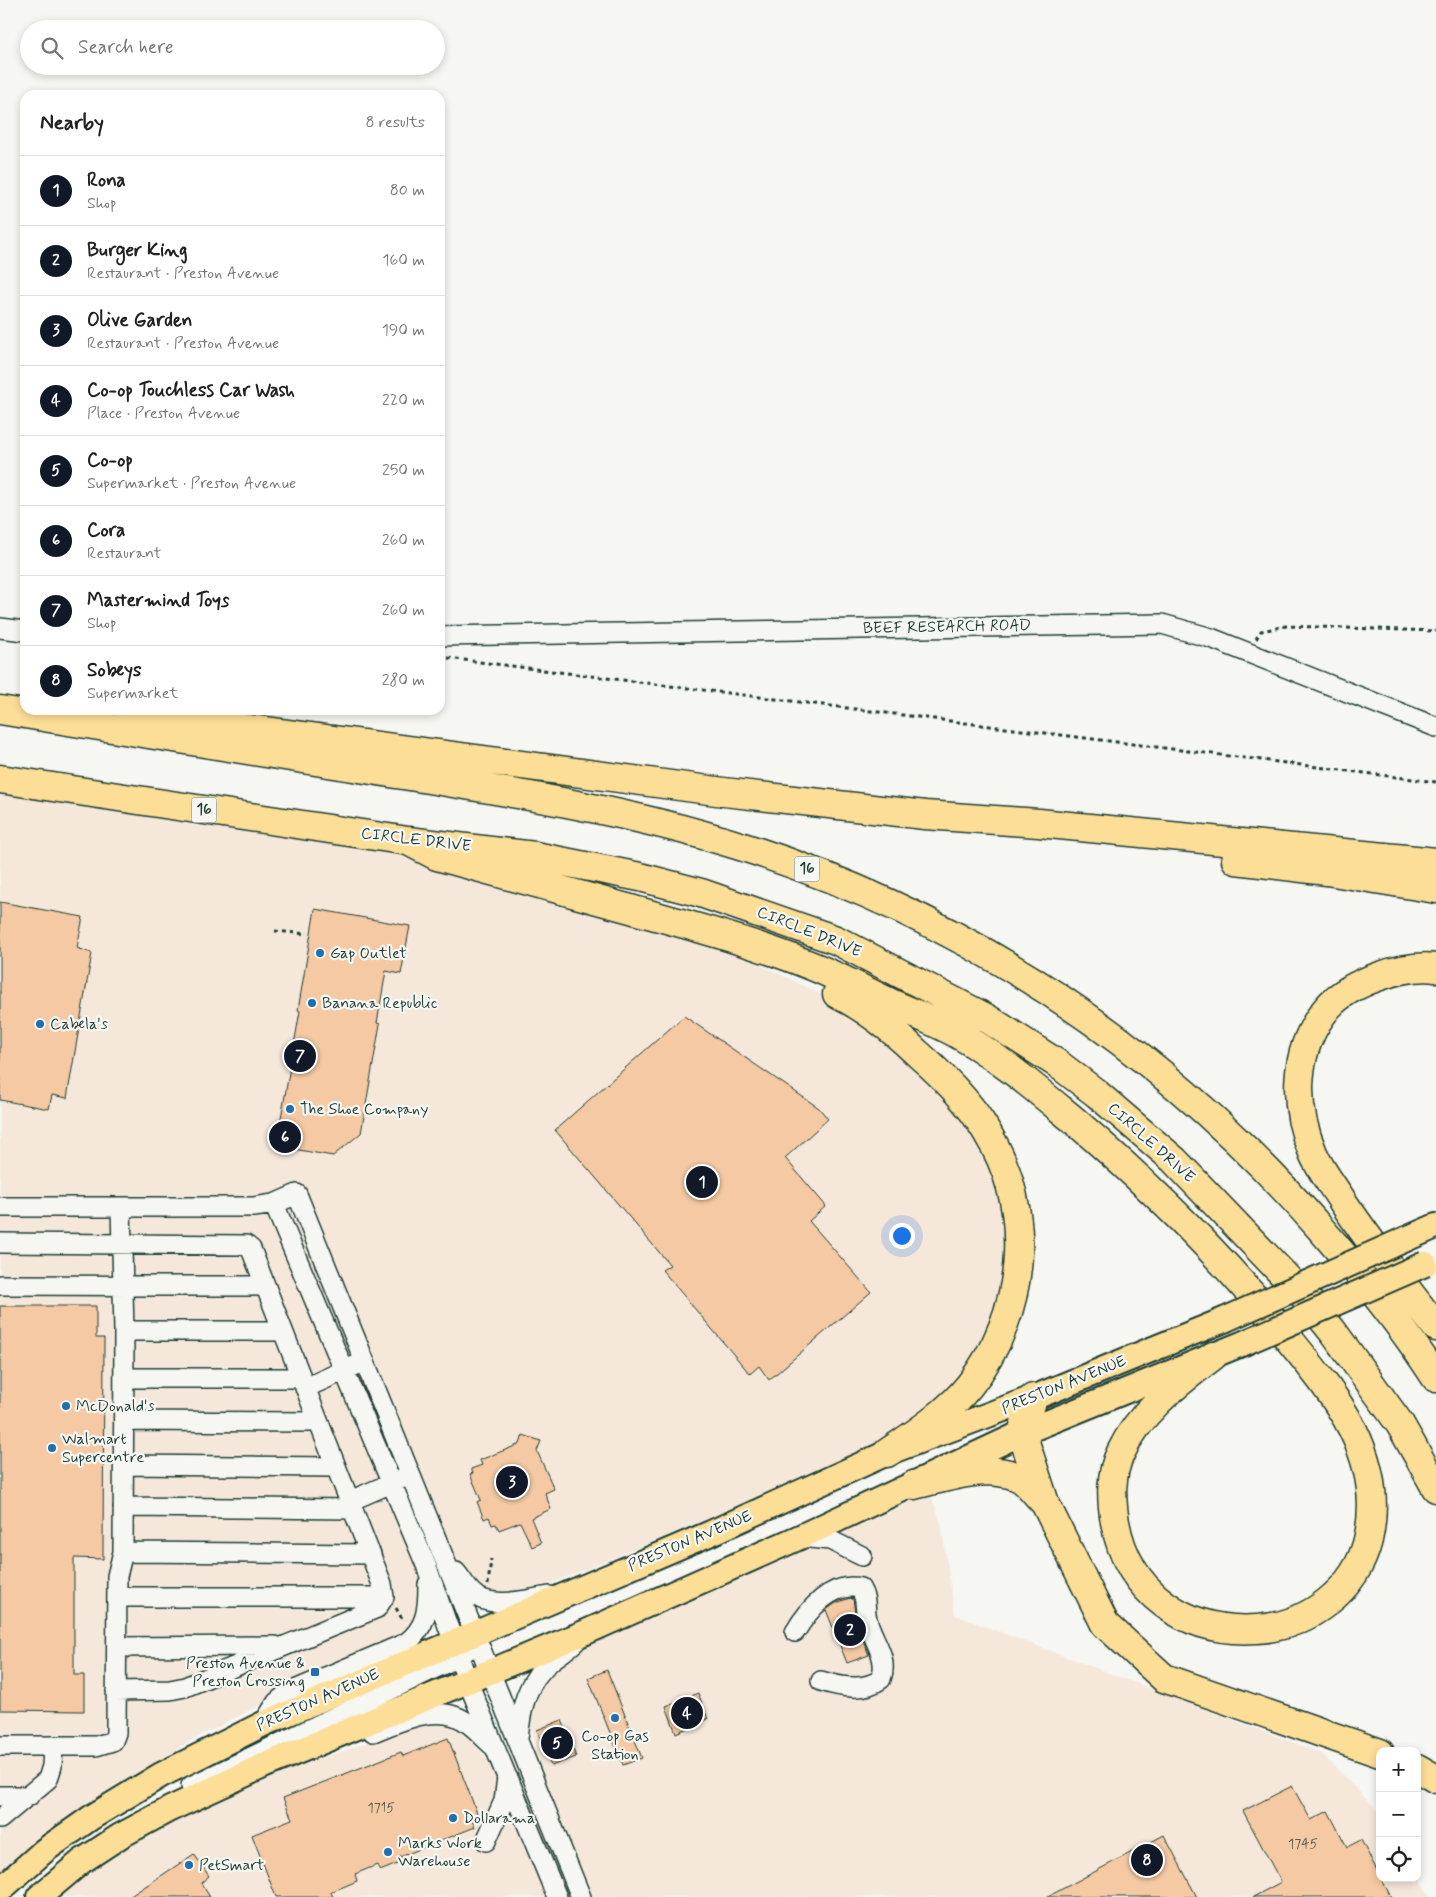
<!DOCTYPE html>
<html lang="en">
<head>
<meta charset="utf-8">
<style>
  body { margin:0; font-family:Mynerve,sans-serif; background:#f6f6f6; color:#222 }
  .controls { position:absolute; right:15px; bottom:15px; display:grid; overflow:hidden; border-radius:10px; box-shadow:0 2px 8px #0003 }
  .controls button { width:45px; height:45px; display:grid; place-items:center; padding:0; border:0; border-bottom:1px solid #e0e0e0; background:#fff; color:#222; font:25px sans-serif }
  .you { position:absolute; left:901px; top:1235px; width:18px; height:18px; margin:-12px; border:4px solid #fff; border-radius:50%; background:#1a73e8; box-shadow:0 0 0 8px #1a73e833 }
  .badge { display:grid; place-items:center; width:32px; height:32px; border-radius:50%; background:#111827; color:#fff; font-size:16px; font-weight:700 }
  .pin { position:absolute; translate:-50% -50%; border:2px solid #fff; box-shadow:0 1px 5px #0006 }
  .list { margin:0; padding:0; list-style:none }
  h2 { display:flex; justify-content:space-between; align-items:center; height:65px; margin:0; padding:0 20px; font-size:21px }
  h2 small { font-size:16px; font-weight:400; color:#767676 }
  .list li { display:grid; grid-template-columns:32px 1fr auto; gap:15px; align-items:center; box-sizing:border-box; height:70px; padding:0 20px; border-top:1px solid #e0e0e0 }
  .list b { display:block; font-size:19px; white-space:nowrap }
  .list p { margin:0; font-size:16px; white-space:nowrap; color:#767676 }
  .list em { font-size:16px; font-style:normal; color:#767676 }
  .icon { flex:none; width:28px; height:28px; fill:none; stroke:currentColor; stroke-width:2; stroke-linecap:round; stroke-linejoin:round }
  .map { position:relative; flex:none; width:1436px; height:1897px; overflow:hidden }
  .search { position:absolute; background:#fff; box-shadow:0 2px 8px #0003; left:20px; top:20px; width:425px; height:55px; display:flex; align-items:center; gap:12px; box-sizing:border-box; padding:0 18px; border-radius:28px; color:#767676; font-size:19px }
  .panel { position:absolute; background:#fff; box-shadow:0 2px 8px #0003; left:20px; top:90px; width:425px; height:625px; border-radius:15px }
  .map>svg:first-child { display:block }
  .built { fill:#f5e8da }
  .building { fill:#f4c9a3; stroke:#1f3d34 }
  .lines { fill:none; stroke-linecap:round; stroke-linejoin:round }
  .minor-casing { stroke:#1f3d34; stroke-width:22 }
  .major-casing { stroke:#1f3d34; stroke-width:28 }
  .highway-casing { stroke:#1f3d34; stroke-width:31 }
  .path { stroke:#1f3d34; stroke-width:3; stroke-dasharray:4 4; stroke-linecap:butt }
  .minor { stroke:#f6f6f2; stroke-width:19 }
  .major { stroke:#fdde96; stroke-width:24 }
  .highway { stroke:#fdde96; stroke-width:28 }
  .major-bridge-casing { stroke:#1f3d34; stroke-width:28; stroke-linecap:butt }
  .major-bridge { stroke:#fdde96; stroke-width:24 }
  .poi-dot { fill:#1f6fb2; stroke:#f6f6f2; stroke-width:2 }
  .labels { text-anchor:middle; dominant-baseline:central; stroke-width:4.5; stroke-linejoin:round; paint-order:stroke }
  .number-label { font-size:14px; fill:#546050 }
  .shield { fill:#f6f6f2; stroke:#60746d; stroke-width:1 }
  .shield-label { font-size:15px; font-weight:bold; fill:#1f3d34 }
  .street-label { font-size:16px; fill:#1f3d34; stroke:#f6f6f2 }
  .poi-label { font-size:16px; fill:#1f3d34; stroke:#f6f6f2; text-anchor:start }
</style>
</head>
<body>
<div class="map">
<svg width="1436" height="1897" viewBox="0 0 1436 1897">
  <rect width="100%" height="100%" fill="#f6f6f2"/>
  <filter id="ink" filterUnits="userSpaceOnUse"><feTurbulence type="fractalNoise" baseFrequency=".02" numOctaves="2"/><feDisplacementMap in="SourceGraphic" scale="10" xChannelSelector="R" yChannelSelector="G"/><feConvolveMatrix kernelMatrix="1 2 1 2 8 2 1 2 1" color-interpolation-filters="sRGB"/></filter>
  <g filter="url(#ink)">
    <path class="built" d="M0,791L359,847L440,863L720,944L832,1000L866,1021L973,1120L1013,1226L994,1338L922,1422L849,1460L538,1589L501,1596L284,1686L262,1704L194,1739L112,1789L75,1816L0,1878Z
      M930,1493L941,1523L955,1615L1321,1753L1380,1813V1878H1417V1875L1430,1897H46L70,1876L215,1797L418,1724L441,1723L463,1732L473,1740L491,1765L536,1746L530,1724L529,1695L563,1656Z"/>
    <path class="building" d="M0,902L83,917L77,948L92,953L67,1098L52,1095L49,1109L0,1100Z
      M315,909L410,926L401,974L386,971L377,1023L380,1024L361,1133L333,1156L276,1146L300,1011L298,1010Z
      M684,1016L819,1108L828,1119L785,1158L826,1206L809,1221L871,1292L769,1380L759,1366L750,1374L662,1270L670,1265L555,1130Z
      M0,1306H96V1338H104L103,1559L74,1558V1675H84V1711L0,1710Z
      M523,1435L541,1441L537,1451L554,1489L545,1493L551,1509L531,1518L541,1543L532,1547L520,1522L499,1530L496,1524L492,1525L489,1517L484,1519L477,1502L481,1500L470,1474L473,1473L471,1469L482,1465L480,1460L520,1444Z
      M850,1598L853,1599L857,1625L869,1655L847,1663L826,1610L836,1603Z
      M607,1670L642,1758L623,1765L588,1678Z
      M698,1693L708,1719L676,1733L666,1706Z
      M562,1720L576,1757L551,1766L537,1730Z
      M448,1738L479,1818L472,1821L475,1827L400,1857L402,1862L380,1871L377,1865L355,1874L357,1881L331,1892L333,1897H276L252,1835L292,1819L283,1798L401,1752L403,1756Z
      M1292,1786L1311,1820L1328,1811L1347,1847L1361,1840L1391,1897H1253L1281,1882L1243,1811Z
      M1164,1835L1197,1897H1047Z
      M194,1854L209,1876L201,1883L210,1897H129Z"/>
    <g class="lines">
      <defs>
        <path id="minor" d="M0,628L25,631
          M440,636L1162,624L1211,638L1436,727
          M274,1204L426,1565L468,1682L507,1777L504,1801L486,1841
          M0,1207H254L274,1204L297,1194L581,1897
          M121,1207L124,1331
          M0,1243L246,1245L251,1249L382,1584L384,1597L377,1608L185,1687L170,1690L116,1691
          M0,1285L265,1286
          M124,1378H301
          M305,1388L354,1366
          M124,1421L318,1422
          M124,1465L336,1467
          M350,1501L401,1479
          M123,1507L353,1509
          M800,1537L830,1540L862,1556
          M123,1552L371,1554
          M456,1572C463,1580 467,1590 476,1596C496,1609 528,1599 550,1596
          M117,1597H384
          M795,1632C808,1610 832,1581 860,1588C866,1598 865,1603 866,1614C869,1637 890,1655 881,1679C864,1692 840,1687 821,1681
          M117,1647L275,1646
          M263,1724L277,1702L288,1693L406,1643C427,1627 428,1609 428,1584
          M373,1732C402,1721 441,1701 469,1724C477,1730 484,1738 492,1745
          M518,1739C521,1708 526,1681 552,1660C560,1654 568,1649 576,1641
          M0,1746H96L113,1741L116,1733L117,1576L123,1552L124,1331H283
          M508,1778L557,1897
          M191,1786L444,1664L469,1649
          M0,1796H29
          M0,1819L48,1779L52,1766L53,1747"/>
        <path id="major" d="M1406,1239L1436,1226
          M0,1890L45,1850L92,1817L161,1775L263,1724L711,1533L887,1453L1033,1398L1224,1320
          M39,1897L82,1861L120,1836L170,1809L263,1766L586,1632L800,1537L1022,1433L1244,1343"/>
        <path id="highway" d="M0,710C128,731 256,751 384,772C504,791 624,809 740,846C970,919 1161,1046 1320,1228C1361,1275 1402,1325 1436,1378
          M130,713L724,792L925,815L1039,823L1436,862
          M0,779L408,841L535,856L640,877L701,893L836,940L988,1019L1058,1064L1096,1093L1174,1160L1306,1298L1334,1333L1400,1424L1436,1488
          M408,841L437,856C501,874 564,891 627,908C688,925 749,941 807,964C838,976 867,992 897,1006C916,1014 935,1022 954,1032C998,1056 1037,1090 1076,1122C1149,1185 1217,1251 1278,1326C1329,1388 1388,1453 1368,1540C1356,1590 1308,1626 1257,1629C1186,1634 1128,1593 1115,1522C1111,1498 1110,1474 1121,1452C1141,1410 1177,1384 1213,1356
          M1236,860L1327,871L1436,889
          M1436,968C1404,964 1350,982 1328,1007C1293,1048 1292,1105 1313,1153C1320,1170 1333,1186 1343,1202C1372,1245 1404,1286 1436,1327
          M837,994C866,1008 893,1030 916,1052C943,1076 970,1102 988,1134C1035,1212 1026,1315 969,1386C947,1413 916,1433 887,1453
          M1033,1398L1022,1433L1045,1503L1105,1624L1164,1678L1380,1753
          M914,1485C946,1478 985,1463 1018,1477C1027,1481 1036,1494 1043,1501
          M1417,1768L1436,1779"/>
      </defs>
      <use href="#minor" class="minor-casing"/>
      <use href="#major" class="major-casing"/>
      <use href="#highway" class="highway-casing"/>
      <path class="path" d="M1256,639L1261,631L1286,626L1436,631
        M440,657L1436,782
        M275,931L307,934
        M488,1585L491,1559
        M396,1608L401,1617L406,1620"/>
      <use href="#minor" class="minor"/>
      <use href="#major" class="major"/>
      <use href="#highway" class="highway"/>
      <defs>
        <path id="major-bridge" d="M1224,1320L1406,1239
          M1244,1343L1425,1264"/>
      </defs>
      <use href="#major-bridge" class="major-bridge-casing"/>
      <use href="#major-bridge" class="major-bridge"/>
    </g>
  </g>
  <g class="poi-dot">
    <circle cx="320" cy="953" r="5"/>
    <circle cx="312" cy="1003" r="5"/>
    <circle cx="40" cy="1024" r="5"/>
    <circle cx="290" cy="1109" r="5"/>
    <circle cx="66" cy="1406" r="5"/>
    <circle cx="52" cy="1448" r="5"/>
    <rect x="310" y="1667" width="10" height="10" rx="2.5"/>
    <circle cx="615" cy="1718" r="5"/>
    <circle cx="453" cy="1818" r="5"/>
    <circle cx="388" cy="1852" r="5"/>
    <circle cx="189" cy="1865" r="5"/>
  </g>
  <g class="labels">
    <g class="number-label">
      <text x="381" y="1808">1715</text>
      <text x="1303" y="1844">1745</text>
    </g>
    <g class="shield">
      <rect x="191.5" y="797.5" width="25" height="25" rx="4"/>
      <rect x="794.5" y="856.5" width="25" height="25" rx="4"/>
    </g>
    <g class="shield-label">
      <text x="204" y="810">16</text>
      <text x="807" y="869">16</text>
    </g>
    <g class="street-label">
      <text transform="translate(947 627) rotate(-1)">BEEF RESEARCH ROAD</text>
      <text transform="translate(416 840) rotate(7)">CIRCLE DRIVE</text>
      <text transform="translate(809 932) rotate(22)">CIRCLE DRIVE</text>
      <text transform="translate(1151 1143) rotate(42)">CIRCLE DRIVE</text>
      <text transform="translate(1064 1385) rotate(-22)">PRESTON AVENUE</text>
      <text transform="translate(690 1541) rotate(-23)">PRESTON AVENUE</text>
      <text transform="translate(318 1700) rotate(-24)">PRESTON AVENUE</text>
    </g>
    <g class="poi-label">
      <text x="330" y="953">Gap Outlet</text>
      <text x="322" y="1003">Banana Republic</text>
      <text x="50" y="1024">Cabela's</text>
      <text x="300" y="1109">The Shoe Company</text>
      <text x="76" y="1406">McDonald's</text>
      <text x="62" y="1439">Walmart<tspan x="62" dy="18">Supercentre</tspan></text>
      <text x="305" y="1663" text-anchor="end">Preston Avenue &amp;<tspan x="305" dy="18">Preston Crossing</tspan></text>
      <text x="615" y="1736" text-anchor="middle">Co-op Gas<tspan x="615" dy="18">Station</tspan></text>
      <text x="463" y="1818">Dollarama</text>
      <text x="398" y="1843">Marks Work<tspan x="398" dy="18">Warehouse</tspan></text>
      <text x="199" y="1865">PetSmart</text>
    </g>
  </g>
</svg>
<div class="controls">
<button>+</button>
<button>−</button>
<button><svg class="icon" aria-label="locate" viewBox="0 0 24 24"><circle cx="12" cy="12" r="6"/><path d="M12 2v4M12 18v4M2 12h4M18 12h4"/></svg></button>
</div>
<div class="you"></div>
<div class="pin badge" style="left:702px;top:1182px">1</div>
<div class="pin badge" style="left:850px;top:1630px">2</div>
<div class="pin badge" style="left:512px;top:1482px">3</div>
<div class="pin badge" style="left:687px;top:1713px">4</div>
<div class="pin badge" style="left:557px;top:1743px">5</div>
<div class="pin badge" style="left:285px;top:1137px">6</div>
<div class="pin badge" style="left:300px;top:1056px">7</div>
<div class="pin badge" style="left:1147px;top:1860px">8</div>
<div class="search"><svg class="icon" aria-label="search" viewBox="0 0 24 24"><circle cx="10" cy="10" r="6"/><path d="M15 15l6 6"/></svg>Search here</div>
<section class="panel">
<h2>Nearby<small>8 results</small></h2>
<ul class="list">
<li><span class="badge">1</span><div><b>Rona</b><p>Shop</p></div><em>80 m</em></li>
<li><span class="badge">2</span><div><b>Burger King</b><p>Restaurant · Preston Avenue</p></div><em>160 m</em></li>
<li><span class="badge">3</span><div><b>Olive Garden</b><p>Restaurant · Preston Avenue</p></div><em>190 m</em></li>
<li><span class="badge">4</span><div><b>Co-op Touchless Car Wash</b><p>Place · Preston Avenue</p></div><em>220 m</em></li>
<li><span class="badge">5</span><div><b>Co-op</b><p>Supermarket · Preston Avenue</p></div><em>250 m</em></li>
<li><span class="badge">6</span><div><b>Cora</b><p>Restaurant</p></div><em>260 m</em></li>
<li><span class="badge">7</span><div><b>Mastermind Toys</b><p>Shop</p></div><em>260 m</em></li>
<li><span class="badge">8</span><div><b>Sobeys</b><p>Supermarket</p></div><em>280 m</em></li>
</ul>
</section>
</div>
</body>
</html>
